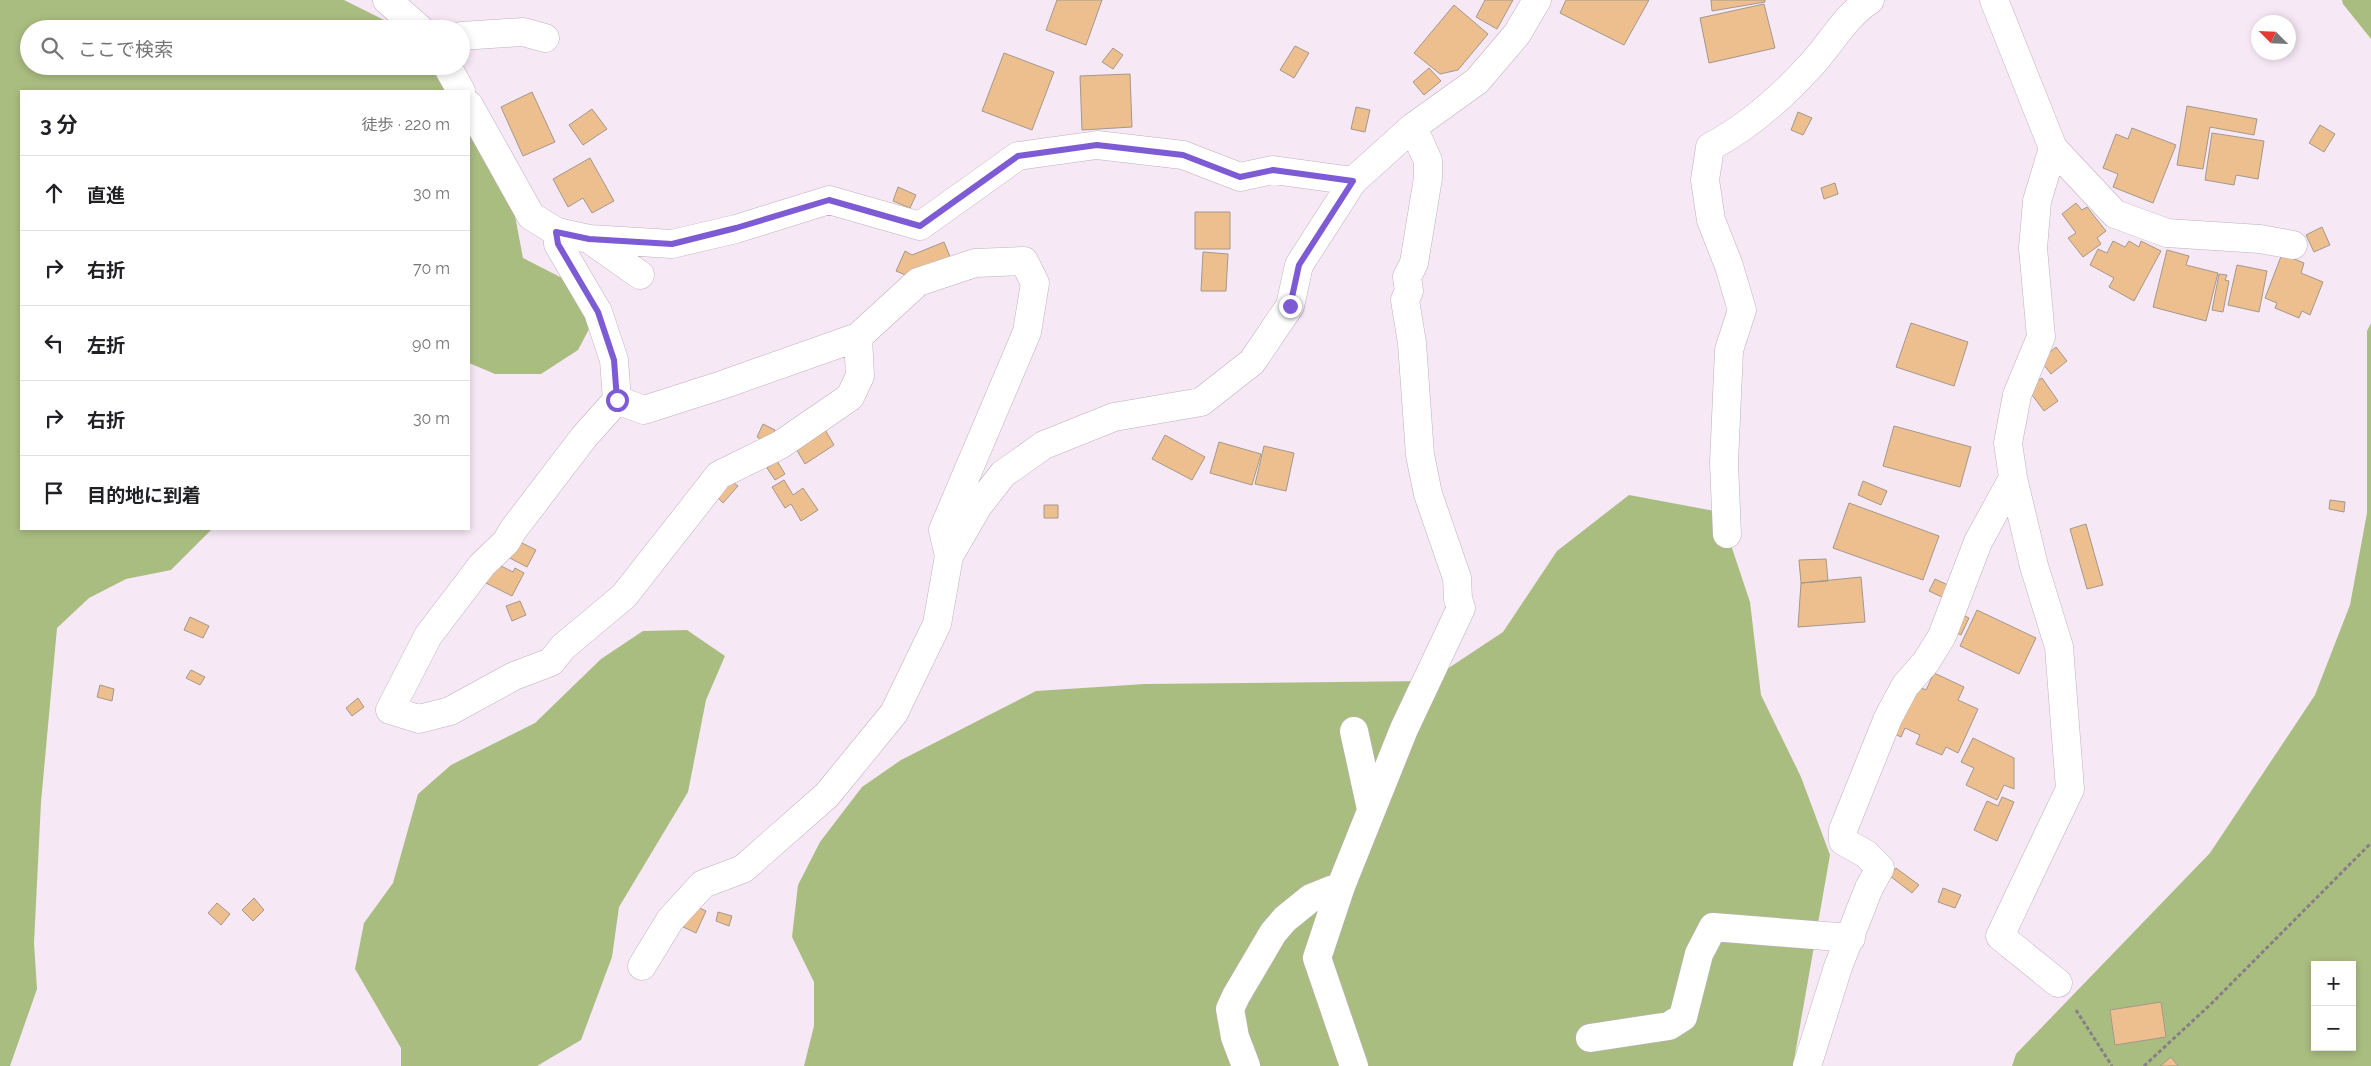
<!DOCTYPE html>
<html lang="ja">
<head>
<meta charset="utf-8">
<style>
  body { margin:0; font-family:Raleway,"Noto Sans JP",sans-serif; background:#f6f6f6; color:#202124 }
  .controls { position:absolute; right:15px; bottom:15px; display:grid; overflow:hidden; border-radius:0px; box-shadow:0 2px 8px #0003 }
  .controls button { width:45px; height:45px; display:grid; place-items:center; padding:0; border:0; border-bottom:1px solid #e0e0e0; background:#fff; color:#202124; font:25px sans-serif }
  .compass { position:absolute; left:2251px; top:15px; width:45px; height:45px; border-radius:50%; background:#fff; box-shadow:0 2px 8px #0003; rotate:294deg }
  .stop { position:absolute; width:15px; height:15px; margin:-11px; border:4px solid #7c5bd5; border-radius:50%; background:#fff }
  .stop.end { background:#7c5bd5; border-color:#fff; box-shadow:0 1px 5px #0008 }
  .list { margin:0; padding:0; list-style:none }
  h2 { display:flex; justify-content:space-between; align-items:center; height:65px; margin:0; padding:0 20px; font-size:21px }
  h2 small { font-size:16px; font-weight:400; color:#757577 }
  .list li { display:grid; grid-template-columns:32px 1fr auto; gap:15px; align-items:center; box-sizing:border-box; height:75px; padding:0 20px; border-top:1px solid #e0e0e0 }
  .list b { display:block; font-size:19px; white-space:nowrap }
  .list em { font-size:16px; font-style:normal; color:#757577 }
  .icon { flex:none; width:28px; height:28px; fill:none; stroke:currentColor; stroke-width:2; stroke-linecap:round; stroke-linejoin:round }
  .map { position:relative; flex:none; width:2371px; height:1066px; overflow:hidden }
  .search { position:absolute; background:#fff; box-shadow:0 2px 8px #0003; left:20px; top:20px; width:450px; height:55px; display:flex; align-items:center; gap:12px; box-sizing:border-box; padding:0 18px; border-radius:28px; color:#757577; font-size:19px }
  .panel { position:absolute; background:#fff; box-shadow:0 2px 8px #0003; left:20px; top:90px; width:450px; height:440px; border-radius:0px }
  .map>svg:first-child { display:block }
  .forest { fill:#aabd81; fill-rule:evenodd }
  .building { fill:#eebf8e; stroke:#a3988c }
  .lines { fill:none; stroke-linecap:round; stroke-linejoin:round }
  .street-casing { stroke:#beb1bd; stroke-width:29 }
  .path { stroke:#877e87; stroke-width:3; stroke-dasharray:4 2.5; stroke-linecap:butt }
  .street { stroke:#fff; stroke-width:28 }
  .route { stroke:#7c5bd5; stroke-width:6 }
</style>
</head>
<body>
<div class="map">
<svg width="2371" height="1066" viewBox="0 0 2371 1066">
  <rect width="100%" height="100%" fill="#f6e8f5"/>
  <path class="forest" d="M0,0H344L402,29H29V66H437L449,91H21V529H212L171,570L126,579L89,598L57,628L41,802L34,943L37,989L10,1066H0Z
    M2342,0H2371V39L2343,4Z
    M469,133L515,216L523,258L564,279L598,312L578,350L541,374H495L469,363Z
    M2371,323V1066H2012L2016,1054L2210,853L2315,695L2350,605L2367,513V331ZM2315,965H2352V1047H2315Z
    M1629,495L1720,512L1750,602L1761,695L1801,777L1830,855L1793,1066H804L814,1026V982L792,937L798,885L820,842L862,787L901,760L1036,691L1145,684L1429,681L1503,632L1557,551Z
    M687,630L725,656L706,700L688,792L619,907L612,957L581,1040L537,1066H401V1048L355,969L364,923L393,883L418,794L451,765L535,723L601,659L643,631Z"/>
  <path class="building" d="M1057,0H1102L1086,45L1046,30Z
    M1485,0H1513L1497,29L1476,17Z
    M1566,0H1649L1624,45L1560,13Z
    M1711,0H1765V2L1712,11Z
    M1764,4L1775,48L1709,63L1700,18Z
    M1454,5L1488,34L1458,70L1440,74L1414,53Z
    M1295,46L1309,53L1294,78L1280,70Z
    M1113,48L1123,55L1113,69L1102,62Z
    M1004,53L1054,72L1032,130L982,111Z
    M1429,68L1441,81L1424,95L1413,82Z
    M1130,74L1132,127L1082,130L1080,76Z
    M532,92L555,142L523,156L501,107Z
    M2187,106L2257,119L2254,135L2210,127L2203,169L2177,165Z
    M1356,107L1370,110L1365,132L1351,129Z
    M592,109L607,129L583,145L569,125Z
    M1798,112L1812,118L1803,135L1791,130Z
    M2320,125L2335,134L2324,152L2309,143Z
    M2132,128L2176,145L2153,203L2113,187L2118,174L2103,168L2116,134L2128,139Z
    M2212,133L2264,141L2258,179L2236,175L2234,185L2205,180Z
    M590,158L614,201L592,213L583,198L568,207L553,179Z
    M1835,183L1838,194L1824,199L1821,188Z
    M898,187L916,195L910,208L893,201Z
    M2076,203L2082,210L2087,207L2106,231L2097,238L2101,244L2083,257L2068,238L2076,233L2062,214Z
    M1195,212H1230V249H1195Z
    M2322,227L2330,245L2314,252L2306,235Z
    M2113,241L2125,247L2129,241L2139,247L2141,241L2161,251L2134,301L2109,287L2114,278L2090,265L2098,249L2107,253Z
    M944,242L951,259L910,277L896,271L905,251L912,255Z
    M2167,250L2189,256L2186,265L2218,273L2206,321L2153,307Z
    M1203,252L1228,254L1226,291H1201Z
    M2282,254L2304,263L2301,273L2323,282L2310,315L2302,311L2299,318L2275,308L2277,303L2265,298Z
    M2237,265L2267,271L2259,312L2228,305Z
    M2219,274L2227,275L2225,280L2229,281L2223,312L2212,310Z
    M1911,323L1968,342L1954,386L1896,367Z
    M2056,347L2067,361L2051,374L2040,360Z
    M2042,378L2058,401L2044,411L2027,388Z
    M763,424L775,430L769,443L757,437Z
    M1894,426L1971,447L1960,487L1883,466Z
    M824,428L834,445L805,464L795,447Z
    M1165,435L1205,457L1192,480L1152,459Z
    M1219,442L1261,454L1252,485L1210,473Z
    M1264,446L1294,453L1286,491L1255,484Z
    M777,461L785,474L775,480L767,468Z
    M730,480L738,486L723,503L716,496Z
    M784,480L793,495L803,488L818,510L801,521L791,504L785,508L772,487Z
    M1863,481L1887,491L1881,505L1858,495Z
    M2330,500L2345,502L2344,512L2329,509Z
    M1849,503L1939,536L1923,580L1833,548Z
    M1044,505H1058V518H1044Z
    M2086,524L2103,585L2087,589L2070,529Z
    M516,540L536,550L527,567L508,557Z
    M1826,559L1828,581L1801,583L1799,560Z
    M495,563L513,572L515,568L524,573L512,596L486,583Z
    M1861,577L1865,622L1798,627L1801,583Z
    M1935,579L1950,586L1944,598L1929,591Z
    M520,601L526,615L512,621L506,606Z
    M1977,610L2036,638L2019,674L1960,646Z
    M1957,612L1969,618L1961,635L1950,630Z
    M190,617L209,626L203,638L184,630Z
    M191,670L205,677L200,685L186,678Z
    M1934,673L1964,687L1958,700L1978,709L1958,753L1946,747L1942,755L1916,744L1920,735L1905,728L1901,737L1889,731L1917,686L1926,690Z
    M100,685L114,689L112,701L97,697Z
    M358,698L364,707L352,716L346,708Z
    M1973,738L2014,758V789L2004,785L1997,800L1966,785L1974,768L1961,762Z
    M2002,797L2014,802L1997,841L1974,830L1987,801L1998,806Z
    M1896,868L1919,885L1912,893L1890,876Z
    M1943,888L1961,895L1955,908L1938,902Z
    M254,898L264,910L253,921L242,910Z
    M217,903L230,914L221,925L208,913Z
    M691,904L706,911L696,933L681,926Z
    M718,912L732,916L729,926L716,921Z
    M2161,1002L2166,1037L2115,1045L2110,1010Z
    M2171,1057L2178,1066H2160Z"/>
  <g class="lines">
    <defs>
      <path id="street" d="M387,0L420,29
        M1994,0L2053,148L2115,214L2167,233L2260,239L2293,245
        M461,36L523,32L545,38
        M447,66L461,91
        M469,105L531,216L557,232L589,239L640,275
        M2053,148L2037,201L2033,248L2041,337L2017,395L2008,443L2013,478L2034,566L2059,647L2070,789L2000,936L2058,983
        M557,232L558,244L598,312L614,360L617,400L584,437L513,530L506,542L482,565L428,636L390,710L419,719L450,711L514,676L551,662L563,647L624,596L719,475L780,445L850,397L860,376L858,337
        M589,239L672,244L736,229L829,200L920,226L1018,156L1097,145L1183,155L1240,177L1273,170L1353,181
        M617,400L644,410L722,385L858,337L918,282L975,263L1024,261L1035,283L1027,332L943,530L949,556L937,624L894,713L827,795L743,869L703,884L670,920L642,966
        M1727,534L1724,463L1729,350L1742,310L1729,266L1711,220L1705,180L1710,147C1748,127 1782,97 1811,65C1831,44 1844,17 1870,0
        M949,556L978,506L1003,474L1044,445L1114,417L1201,402L1252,362L1290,306L1299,265L1353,181L1413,127L1477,81L1517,34L1537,0
        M1354,731L1371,809
        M1590,1038L1669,1026L1683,1017L1699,954L1713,927L1851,938
        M1246,1066L1235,1037L1230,1009L1236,996L1273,933L1285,919L1311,898L1341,886
        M1354,1066L1317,958L1341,886L1404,729L1461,608L1458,599L1457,578L1428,494L1420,455L1412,343L1405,300L1409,291L1407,277L1414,263L1428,178V161L1413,127
        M1807,1066L1838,967L1869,888L1880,868L1866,854L1843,841V830L1888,718L1905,686L1926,662L1942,636L1978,542L2013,478"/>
    </defs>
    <use href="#street" class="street-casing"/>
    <path class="path" d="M2076,1010L2112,1066
      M2144,1066L2211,1004L2371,843"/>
    <use href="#street" class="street"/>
  </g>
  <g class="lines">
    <path class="route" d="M617,400L614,360L598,312L558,244L556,232L589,239L672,244L736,228L829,200L920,226L1018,156L1097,145L1183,155L1240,177L1273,170L1353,181L1299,265L1290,306"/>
  </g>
</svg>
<div class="controls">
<button>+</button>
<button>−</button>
</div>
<svg class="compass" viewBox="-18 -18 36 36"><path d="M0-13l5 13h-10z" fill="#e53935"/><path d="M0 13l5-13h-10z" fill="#757577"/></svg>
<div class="stop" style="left:617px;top:400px"></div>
<div class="stop end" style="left:1290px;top:306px"></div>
<div class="search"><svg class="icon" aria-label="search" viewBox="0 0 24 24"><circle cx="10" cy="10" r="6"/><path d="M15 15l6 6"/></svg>ここで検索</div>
<section class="panel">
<h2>3 分<small>徒歩 · 220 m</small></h2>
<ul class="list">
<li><svg class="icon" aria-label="ahead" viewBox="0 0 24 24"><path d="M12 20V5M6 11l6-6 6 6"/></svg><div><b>直進</b></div><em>30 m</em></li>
<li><svg class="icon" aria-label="right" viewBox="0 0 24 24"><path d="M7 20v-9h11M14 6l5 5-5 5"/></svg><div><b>右折</b></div><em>70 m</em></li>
<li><svg class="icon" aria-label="left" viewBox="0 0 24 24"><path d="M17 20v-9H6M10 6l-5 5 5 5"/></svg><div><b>左折</b></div><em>90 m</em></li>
<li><svg class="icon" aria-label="right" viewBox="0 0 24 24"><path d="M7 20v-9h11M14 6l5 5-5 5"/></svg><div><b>右折</b></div><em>30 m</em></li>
<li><svg class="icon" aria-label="arrive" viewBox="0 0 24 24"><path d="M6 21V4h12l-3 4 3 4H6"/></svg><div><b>目的地に到着</b></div></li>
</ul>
</section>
</div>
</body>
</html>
